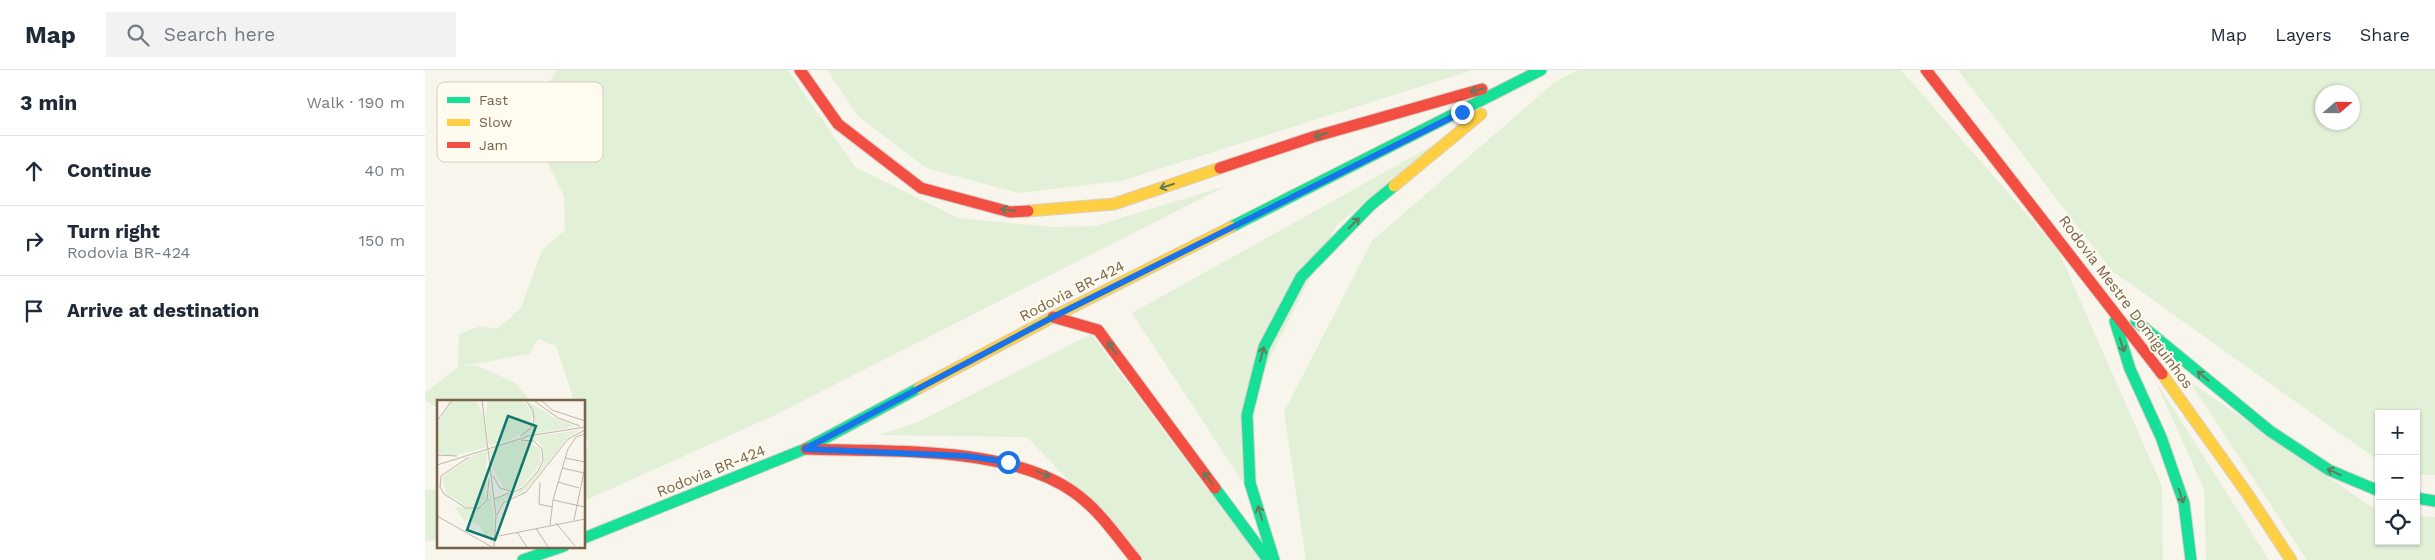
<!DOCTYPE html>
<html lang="en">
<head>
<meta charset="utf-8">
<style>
  body { margin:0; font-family:"Work Sans",sans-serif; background:#f2f2f3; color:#1f2937 }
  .controls { position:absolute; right:15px; bottom:15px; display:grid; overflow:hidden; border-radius:0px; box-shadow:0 1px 4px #0004 }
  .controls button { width:45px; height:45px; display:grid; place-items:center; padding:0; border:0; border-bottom:1px solid #e0e1e3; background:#fff; color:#1f2937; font:25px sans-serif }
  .compass { position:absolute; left:1890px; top:15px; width:45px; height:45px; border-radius:50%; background:#fff; box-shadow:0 1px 4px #0004; rotate:70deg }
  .stop { position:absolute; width:15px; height:15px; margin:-11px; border:4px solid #1a73e8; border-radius:50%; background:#fff }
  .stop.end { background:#1a73e8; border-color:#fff; box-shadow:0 1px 5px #0008 }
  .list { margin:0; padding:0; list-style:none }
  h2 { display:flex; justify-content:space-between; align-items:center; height:65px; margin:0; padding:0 20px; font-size:21px }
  h2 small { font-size:16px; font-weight:400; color:#747a83 }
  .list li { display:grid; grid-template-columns:32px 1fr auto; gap:15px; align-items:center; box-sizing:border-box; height:70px; padding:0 20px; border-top:1px solid #e0e1e3 }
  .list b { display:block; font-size:19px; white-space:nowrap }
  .list p { margin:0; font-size:16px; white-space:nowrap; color:#747a83 }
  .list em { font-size:16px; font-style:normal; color:#747a83 }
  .icon { flex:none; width:28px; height:28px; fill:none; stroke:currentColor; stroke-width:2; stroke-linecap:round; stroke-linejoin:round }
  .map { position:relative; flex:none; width:2010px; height:490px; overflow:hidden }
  header { display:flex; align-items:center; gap:30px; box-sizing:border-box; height:70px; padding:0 25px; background:#fff; border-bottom:1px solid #e0e1e3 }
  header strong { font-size:24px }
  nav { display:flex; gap:28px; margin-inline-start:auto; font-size:18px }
  .search { width:350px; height:45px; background:#f2f2f3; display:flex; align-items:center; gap:12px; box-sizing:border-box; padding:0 18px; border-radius:0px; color:#747a83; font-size:19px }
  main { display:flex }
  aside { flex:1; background:#fff }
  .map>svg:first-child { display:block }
  .green { fill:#e1f0d7; fill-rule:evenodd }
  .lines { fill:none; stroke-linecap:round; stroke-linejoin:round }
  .fast-casing { stroke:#dad2ca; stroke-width:13 }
  .slow-casing { stroke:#dad2ca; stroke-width:13 }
  .jam-casing { stroke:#dad2ca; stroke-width:13 }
  .fast { stroke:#16e098; stroke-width:11 }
  .slow { stroke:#ffcf43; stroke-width:11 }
  .jam { stroke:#f24e42; stroke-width:11 }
  .oneway { stroke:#657b5a }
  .route { stroke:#1a73e8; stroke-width:6 }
  .labels { text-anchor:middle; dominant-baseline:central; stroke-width:4; stroke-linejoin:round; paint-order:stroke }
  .street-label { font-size:15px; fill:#79624a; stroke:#fffbef }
  .inset-road { fill:none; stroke:#c1b6a7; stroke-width:1 }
  .view { fill:#0f766e; fill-opacity:0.15; stroke:#0f766e; stroke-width:2.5 }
  .inset-edge { fill:none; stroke:#79624a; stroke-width:2.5 }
  .key { fill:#fffbef; stroke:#d7cdbe; stroke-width:1 }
  .key-label { font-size:14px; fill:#79624a }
</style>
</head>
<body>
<header>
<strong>Map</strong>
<div class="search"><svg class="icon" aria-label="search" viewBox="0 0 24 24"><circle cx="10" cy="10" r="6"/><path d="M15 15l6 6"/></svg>Search here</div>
<nav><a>Map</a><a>Layers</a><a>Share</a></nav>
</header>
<main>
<aside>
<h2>3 min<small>Walk · 190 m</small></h2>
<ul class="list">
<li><svg class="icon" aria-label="ahead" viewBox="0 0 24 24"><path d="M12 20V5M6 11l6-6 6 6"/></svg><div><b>Continue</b></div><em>40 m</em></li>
<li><svg class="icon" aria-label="right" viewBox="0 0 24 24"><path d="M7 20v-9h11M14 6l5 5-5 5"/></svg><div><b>Turn right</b><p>Rodovia BR-424</p></div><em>150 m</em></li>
<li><svg class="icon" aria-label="arrive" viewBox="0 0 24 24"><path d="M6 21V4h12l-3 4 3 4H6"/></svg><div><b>Arrive at destination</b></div></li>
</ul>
</aside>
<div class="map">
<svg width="2010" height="490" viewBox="0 0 2010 490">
  <rect width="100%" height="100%" fill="#f8f5ed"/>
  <path class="green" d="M132,0H363L430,97L533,148L629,157L670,156L801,116L348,346L159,431V378L164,377L159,362V331H149L131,276L113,269L104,284L37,296H52L89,312L106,331H14V339L0,330V323L33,297L34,264L56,256L72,259L96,238L117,180L140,160L139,126L119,86V20Z
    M402,0H1048L696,111L593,123L501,98L433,46Z
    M1154,0H1476L1633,180L1737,416L1738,490H881L859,342L947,171L1131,11Z
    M1533,0H2010V405H1991V344H1954V391L1686,200ZM1898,22H1928V52H1898Z
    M1010,74L911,156L824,330L832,434L707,243Z
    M666,264L836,490H720L602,367L454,365L493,352Z
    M1729,308L1844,490H1781L1779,419Z
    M1764,311L1954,442V471H1991V446L2010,447V490H1882Z
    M14,419V470L0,472V420Z"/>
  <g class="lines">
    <defs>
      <path id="fast" d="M806,157L1116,0
        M1690,251L1705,299L1736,367L1759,433L1766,490
        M1711,251L1845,361L1904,400L1954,421
        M790,418L841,487
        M1991,428L2010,431
        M159,468L380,379L494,318
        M98,490L139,476
        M849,490L825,413L822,345L839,277L876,207L946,135L969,116"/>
      <path id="slow" d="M969,116L1056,44
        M603,141L689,134L795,98
        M1737,304L1824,426L1866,490
        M494,318L628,247L806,157"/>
      <path id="jam" d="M375,0L413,54L496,118L585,142L603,141
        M1501,0L1737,304
        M795,98L888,67L1057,19
        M628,247L673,260L790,418
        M381,379C461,382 584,375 650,423C675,441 692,467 711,490"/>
    </defs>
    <use href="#fast" class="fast-casing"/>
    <use href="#slow" class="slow-casing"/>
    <use href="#jam" class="jam-casing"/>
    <use href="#fast" class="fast"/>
    <use href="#slow" class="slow"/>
    <use href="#jam" class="jam"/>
  </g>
  <defs><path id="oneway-shaft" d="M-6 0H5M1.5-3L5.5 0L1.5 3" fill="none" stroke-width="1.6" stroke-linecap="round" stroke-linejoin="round" transform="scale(1.25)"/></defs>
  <g class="oneway">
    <use href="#oneway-shaft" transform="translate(1052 20) rotate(166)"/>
    <use href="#oneway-shaft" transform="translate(896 65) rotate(163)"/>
    <use href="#oneway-shaft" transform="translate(742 116) rotate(162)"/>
    <use href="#oneway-shaft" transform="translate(583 140) rotate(-172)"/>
    <use href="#oneway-shaft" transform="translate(929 153) rotate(-45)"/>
    <use href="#oneway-shaft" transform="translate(1697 275) rotate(72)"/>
    <use href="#oneway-shaft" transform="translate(687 278) rotate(-126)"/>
    <use href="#oneway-shaft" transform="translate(837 284) rotate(-75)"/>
    <use href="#oneway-shaft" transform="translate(1778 306) rotate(-141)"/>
    <use href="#oneway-shaft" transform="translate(1909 402) rotate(-155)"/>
    <use href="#oneway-shaft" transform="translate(618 404) rotate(22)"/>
    <use href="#oneway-shaft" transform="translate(783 408) rotate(-126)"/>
    <use href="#oneway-shaft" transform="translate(1756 426) rotate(72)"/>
    <use href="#oneway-shaft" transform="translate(835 443) rotate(-107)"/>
  </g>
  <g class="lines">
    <path class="route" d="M583,392L541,386L380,379L628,247L1037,42"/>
  </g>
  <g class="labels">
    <g class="street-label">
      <text transform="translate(647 221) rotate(-27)">Rodovia BR-424</text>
      <text transform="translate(1701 232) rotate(53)">Rodovia Mestre Domiguinhos</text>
      <text transform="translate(286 401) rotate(-22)">Rodovia BR-424</text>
    </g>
  </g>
  <g transform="translate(12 330)">
    <rect width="148" height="148" fill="#f8f5ed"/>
    <path d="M16,0L39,1L46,15L50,47L16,56L0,53V23ZM51,0H86L95,13L94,27L76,39L52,46L48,15ZM89,0L119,19L139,26L84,37L98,21ZM142,30L130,38L89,90L63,103L60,112L59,98L87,89L107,64L106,48L101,41L90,38ZM89,40L103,49L104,63L86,86L76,90L67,88L54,66L52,50L74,41ZM50,51L49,99L42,106L30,107L9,93L5,78L38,54ZM53,87L57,117L56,143H53L54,134L49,137L42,125L30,119L28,122L17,106L37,110L52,98Z" fill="#e1f0d7"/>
    <path class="inset-road" d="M45,0L59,116L57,147M96,0L121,18L143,26M104,0L115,10L148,21M0,21L15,0M83,36L94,28L97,21L96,10L88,0M0,55L20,56M32,57L4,76L3,87L7,94L29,108H42L50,100L52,79M128,58L148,62M0,65L92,36L148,27M125,68L147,73M56,76L63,88L76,92L86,88L101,71L106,61L105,49L97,41L84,40M103,82L102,104L115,107M121,82L142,88M57,99L72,93M116,100L148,107M60,115L66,103L89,92L131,39L148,30M0,116L55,147M137,120L148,67M119,123L138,146M113,125L116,100L131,49L139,37L148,34M99,128L111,147M80,132L90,147M62,136L148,119"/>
    <path class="view" d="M71,16L99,26L58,140L30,130Z"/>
    <rect width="148" height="148" class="inset-edge"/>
  </g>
  <rect x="12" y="12" width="166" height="80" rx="8" class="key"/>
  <rect x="22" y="27" width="23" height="6" fill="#16e098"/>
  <rect x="22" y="49" width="23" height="7" fill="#ffcf43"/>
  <rect x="22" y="72" width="23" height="6" fill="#f24e42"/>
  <g class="key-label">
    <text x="54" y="35">Fast</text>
    <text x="54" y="57">Slow</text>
    <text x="54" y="80">Jam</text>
  </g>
</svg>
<div class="controls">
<button>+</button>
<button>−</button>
<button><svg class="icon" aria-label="locate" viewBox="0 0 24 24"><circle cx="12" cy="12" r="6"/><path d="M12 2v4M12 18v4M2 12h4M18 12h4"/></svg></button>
</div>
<svg class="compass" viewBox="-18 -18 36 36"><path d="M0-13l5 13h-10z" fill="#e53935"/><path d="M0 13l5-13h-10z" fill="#747a83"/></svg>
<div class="stop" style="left:583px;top:392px"></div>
<div class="stop end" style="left:1037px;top:42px"></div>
</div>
</main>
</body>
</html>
